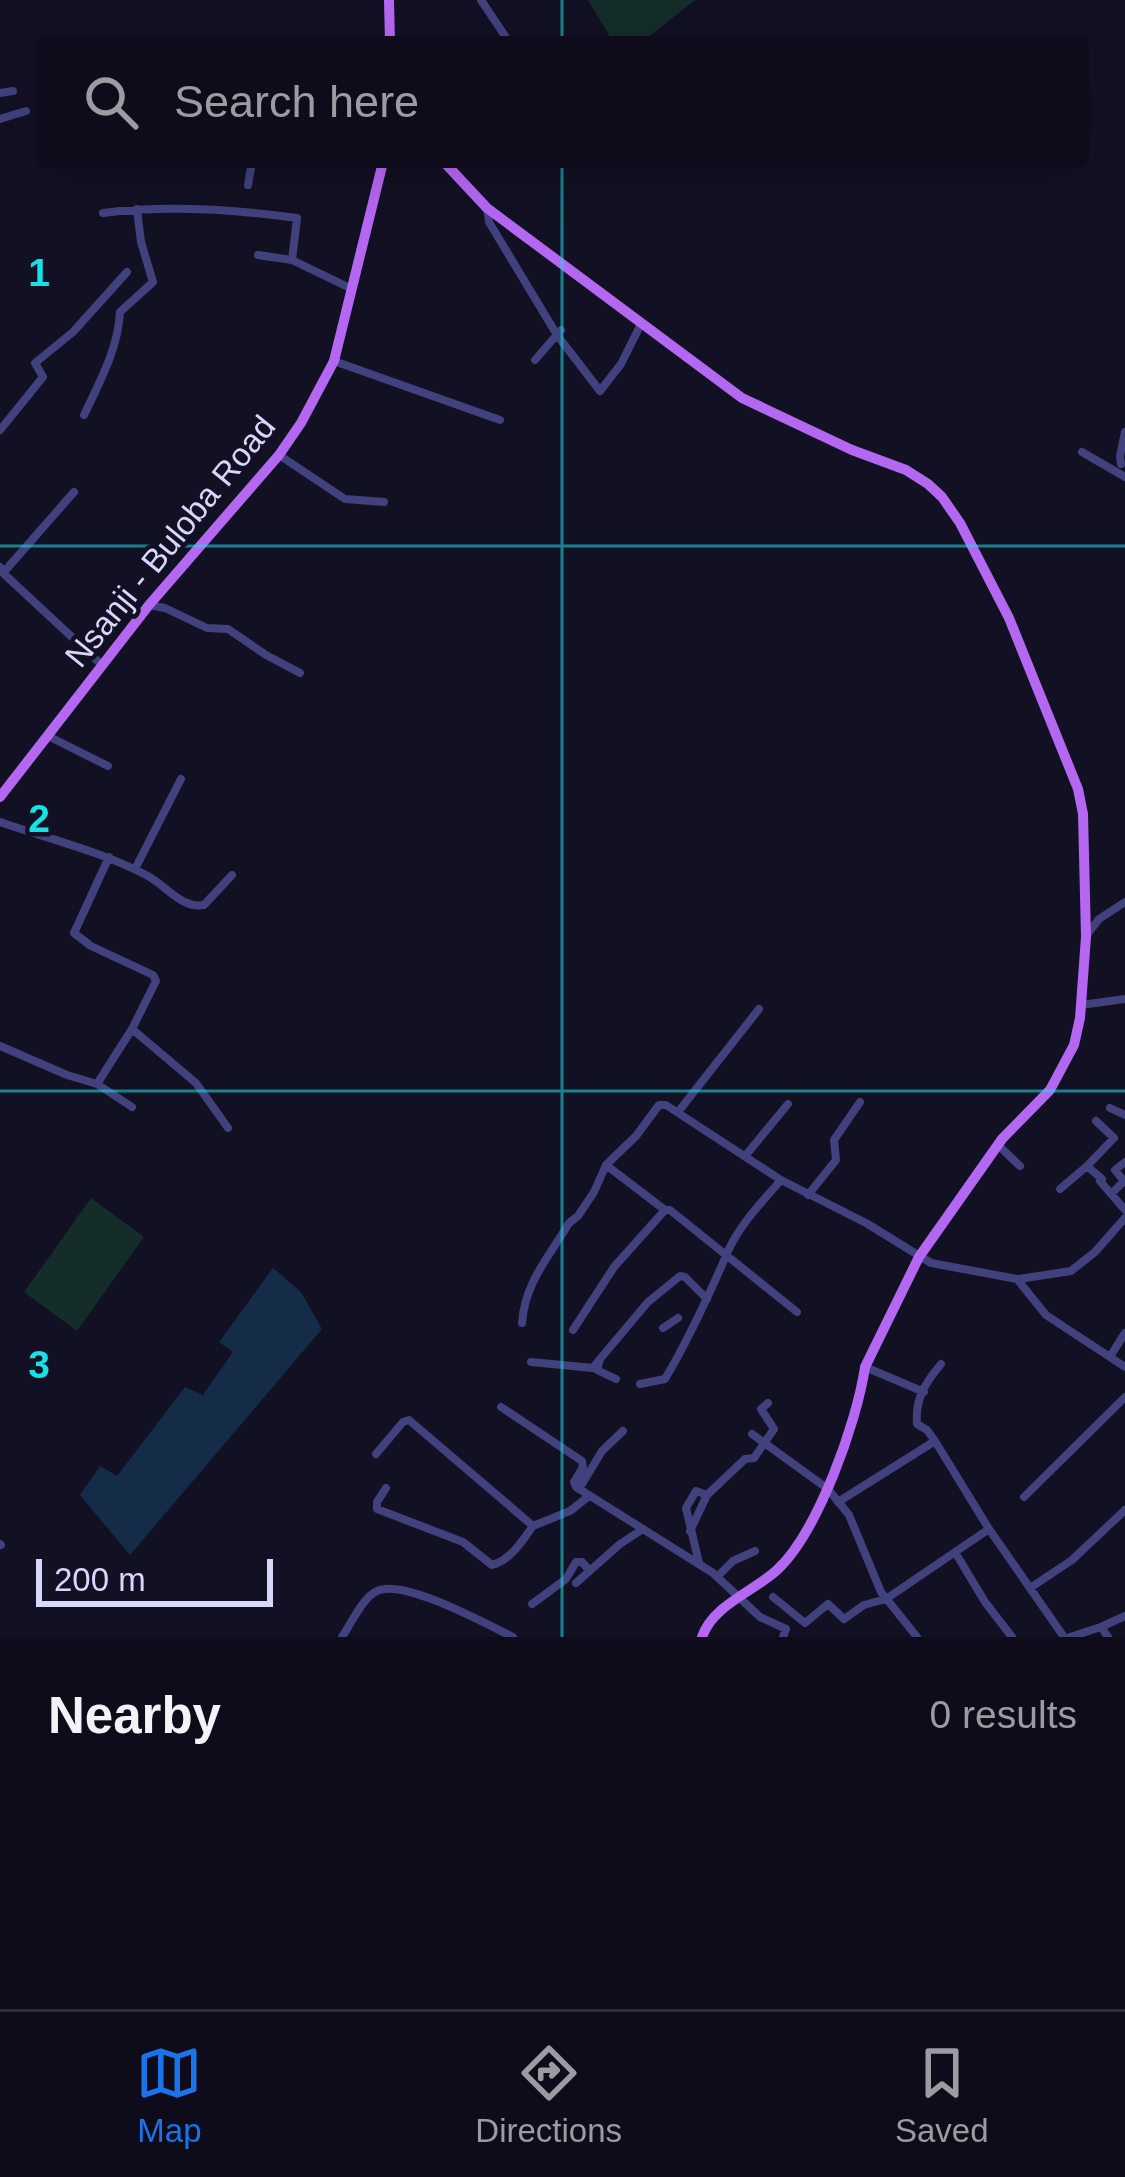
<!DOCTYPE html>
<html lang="en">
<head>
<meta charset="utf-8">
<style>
  body { margin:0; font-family:Arial,sans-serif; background:#1c1a27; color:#f1f3f6 }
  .scale { position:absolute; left:36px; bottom:30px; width:237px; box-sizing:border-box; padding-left:12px; border:6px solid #d7d6fb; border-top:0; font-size:33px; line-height:42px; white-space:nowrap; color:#d7d6fb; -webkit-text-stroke:9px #121023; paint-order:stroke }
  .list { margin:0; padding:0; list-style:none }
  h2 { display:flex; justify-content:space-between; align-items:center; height:156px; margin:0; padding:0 48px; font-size:51px }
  h2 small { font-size:39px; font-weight:400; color:#9b9ba2 }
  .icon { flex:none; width:66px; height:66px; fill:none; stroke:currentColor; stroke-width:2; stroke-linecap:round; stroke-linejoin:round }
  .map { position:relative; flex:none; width:1125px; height:1637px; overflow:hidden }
  .search { position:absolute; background:#0e0c1a; box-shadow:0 12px 48px #0002; left:36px; right:36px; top:36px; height:132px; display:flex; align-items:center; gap:30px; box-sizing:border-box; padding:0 42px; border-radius:12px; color:#9b9ba2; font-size:45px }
  .sheet { height:372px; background:#0e0c1a }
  nav { display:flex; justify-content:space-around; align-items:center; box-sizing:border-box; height:168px; border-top:3px solid #2e2c39; background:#0e0c1a; font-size:33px; color:#9b9ba2 }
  nav a { display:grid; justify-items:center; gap:6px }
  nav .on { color:#1a73e8 }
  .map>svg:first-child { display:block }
  .green { fill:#142c2a }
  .water { fill:#152c48 }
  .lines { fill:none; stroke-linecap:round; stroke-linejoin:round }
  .minor { stroke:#40417d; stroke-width:8 }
  .major { stroke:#b467f1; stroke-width:10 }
  .grid { fill:none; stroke:#15e1e7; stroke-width:3; stroke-opacity:0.55 }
  .labels { text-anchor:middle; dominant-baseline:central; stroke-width:9; stroke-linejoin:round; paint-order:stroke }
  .street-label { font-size:33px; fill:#d7d6fb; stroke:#121023 }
  .grid-label { font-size:39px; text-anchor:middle; font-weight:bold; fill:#15e1e7; stroke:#121023; stroke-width:9; stroke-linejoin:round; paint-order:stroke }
</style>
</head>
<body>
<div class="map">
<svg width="1125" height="1637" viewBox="0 0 1125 1637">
  <rect width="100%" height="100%" fill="#121023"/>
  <path class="green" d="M588,0H695L642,42H604L609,35Z
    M91,1198L144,1237L77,1331L24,1292Z"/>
  <path class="water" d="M273,1268L301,1292L322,1329L130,1555L80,1495L100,1466L117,1476L185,1387L203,1395L233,1352L219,1342Z"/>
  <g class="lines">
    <path class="minor" d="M481,0L509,42
      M0,93L13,91
      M0,119L26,111
      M248,185L252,162
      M487,208L489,222L557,335L600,391L621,364L641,324
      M103,213C168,205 232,209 297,218L292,260
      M258,255L292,260L352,289
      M535,360L561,330
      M334,361L500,420
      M84,415C100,381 118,349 120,312L153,282L141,242L137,209
      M0,430L43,377L35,363L73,332L127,272
      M1082,452L1125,477
      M279,455L345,499L384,502
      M1121,464L1120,456L1125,432
      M0,567L3,573L102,665
      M3,573L74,492
      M149,605L165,608L207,628L228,629L266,655L300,673
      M48,736L108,766
      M0,822C49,839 100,851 146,875C166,885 181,909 204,905L232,875
      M135,869L181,779
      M1086,936L1099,919L1125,902
      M1081,1005L1125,999
      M132,1029L196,1083L228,1128
      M0,1046L67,1075L97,1084L132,1107
      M97,1084L132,1029L156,981L153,975L91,946L74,933L109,857
      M1110,1108L1125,1115
      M678,1112L759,1009
      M998,1145L1020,1166
      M746,1155L788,1104
      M606,1165L665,1210
      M1087,1166L1114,1138L1096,1121
      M1060,1189L1087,1166L1102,1179L1100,1181L1125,1210
      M1111,1194L1124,1181L1115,1170L1125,1162
      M808,1195L836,1160L834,1140L860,1102
      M1019,1279L1071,1271L1095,1252L1125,1218
      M522,1323C525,1282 549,1257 569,1223L578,1216L594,1192L606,1165L636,1136L659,1105H666L781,1180L866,1223L931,1263L1017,1279L1046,1315L1125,1367
      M663,1328L678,1318
      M573,1330L614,1267L665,1210H670L797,1312
      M1111,1355L1125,1333
      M600,1359L648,1302L680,1276L685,1277L707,1299
      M531,1362L593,1368L600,1359L597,1370L616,1379
      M865,1367L924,1392
      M640,1384L665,1379C690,1337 710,1293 729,1249C741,1223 763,1201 781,1180
      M501,1407L582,1461L583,1467L574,1482L576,1487L713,1573L760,1617L786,1629L783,1637
      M752,1434L828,1489L849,1515L881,1592L917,1637
      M935,1441L927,1430L917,1424C915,1399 925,1383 941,1364
      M376,1454L403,1422L409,1420L533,1526L570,1511L589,1496
      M386,1488L377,1502V1509L463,1542L492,1565C511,1560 522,1541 533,1526
      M579,1489L602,1451L623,1431
      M1024,1497L1125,1397
      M838,1502L935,1441L989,1529L1064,1637
      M690,1531L707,1495L745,1459L754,1458L774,1429L761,1409L768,1403
      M0,1544L1,1545
      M955,1552L985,1602L1012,1637
      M699,1563L686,1508L696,1491L707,1495
      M717,1577L733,1561L755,1551
      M576,1583L620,1544L643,1529
      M1030,1588L1072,1560L1125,1510
      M773,1597L805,1623L828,1604L844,1619L864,1605L886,1599L989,1529
      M532,1604L566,1579L576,1562H582L589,1570
      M1101,1627L1125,1616
      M342,1637C351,1624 363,1597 377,1591C403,1578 486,1624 513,1637
      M1070,1637L1101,1627L1108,1637"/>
    <path class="major" d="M389,0L390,42
      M444,162L487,208L742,398L852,450L906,470L928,484L942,497L960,523L1009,618L1078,789L1083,814L1086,937L1080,1018L1074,1045L1050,1090L1002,1139L919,1257L865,1367C857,1422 818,1532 777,1570C753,1592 713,1605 702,1637
      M0,797L149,605L279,455L301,423L334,361L383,162"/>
  </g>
  <path class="grid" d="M562,0V42M562,162V1637M0,546H1125M0,1091H1125"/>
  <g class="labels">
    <g class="street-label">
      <text transform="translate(170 541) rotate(-51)">Nsanji - Buloba Road</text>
    </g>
  </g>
  <g class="grid-label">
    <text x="39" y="286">1</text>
    <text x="39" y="832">2</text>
    <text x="39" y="1378">3</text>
  </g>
</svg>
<div class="scale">200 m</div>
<div class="search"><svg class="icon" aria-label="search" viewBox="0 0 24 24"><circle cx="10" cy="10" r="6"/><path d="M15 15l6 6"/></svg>Search here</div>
</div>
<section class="sheet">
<h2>Nearby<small>0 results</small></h2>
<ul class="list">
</ul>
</section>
<nav>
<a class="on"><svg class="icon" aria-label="map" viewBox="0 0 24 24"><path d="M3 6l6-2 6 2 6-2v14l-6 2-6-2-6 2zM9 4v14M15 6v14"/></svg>Map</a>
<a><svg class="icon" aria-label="directions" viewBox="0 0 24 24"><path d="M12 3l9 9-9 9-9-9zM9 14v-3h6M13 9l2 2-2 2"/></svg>Directions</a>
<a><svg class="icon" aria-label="saved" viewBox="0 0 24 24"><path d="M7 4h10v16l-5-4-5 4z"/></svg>Saved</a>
</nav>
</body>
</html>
